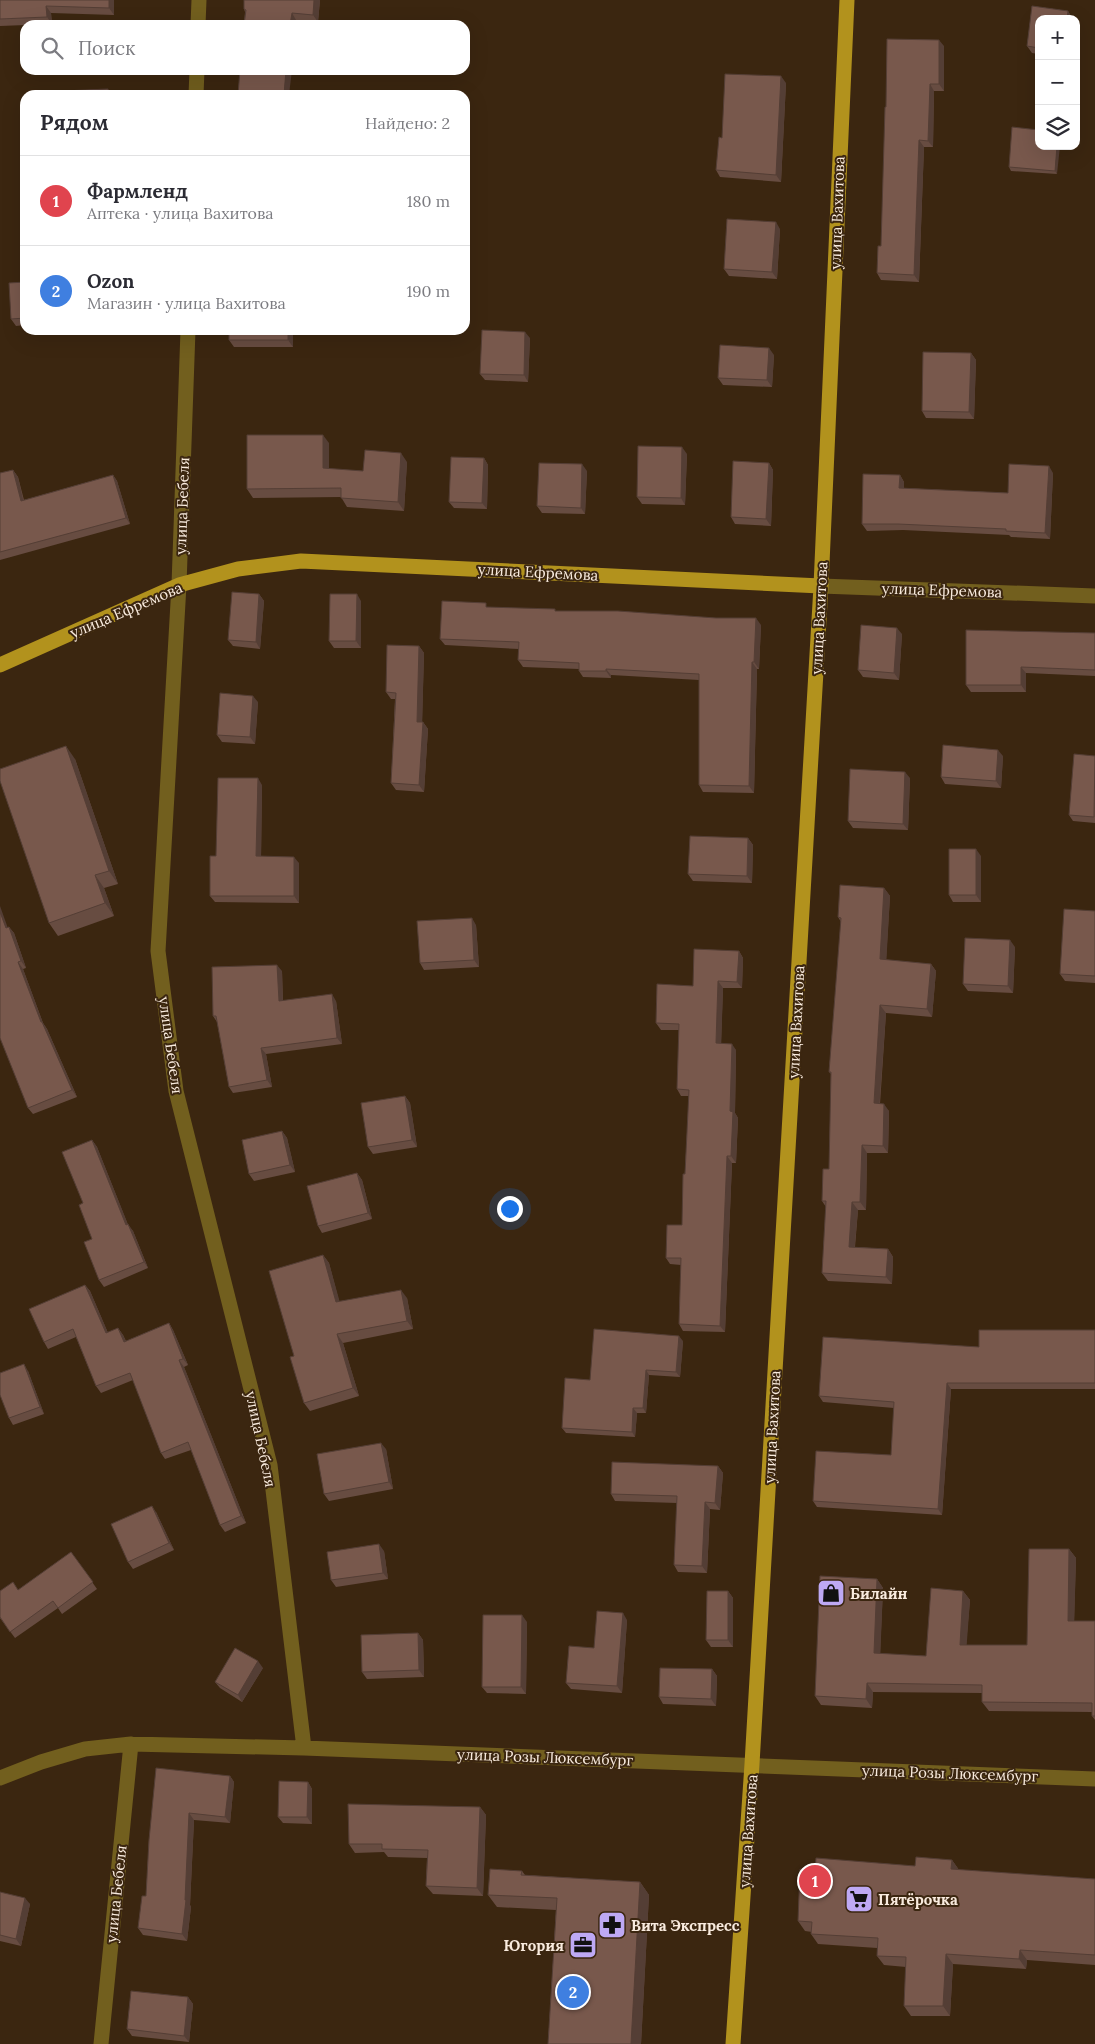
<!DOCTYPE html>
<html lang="ru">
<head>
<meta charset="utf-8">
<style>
  body { margin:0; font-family:Lora,serif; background:#f2f2f3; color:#2b2b33 }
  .controls { position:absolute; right:15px; top:15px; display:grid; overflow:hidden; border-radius:10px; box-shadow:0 5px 20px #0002 }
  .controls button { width:45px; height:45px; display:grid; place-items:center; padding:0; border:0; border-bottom:1px solid #e1e1e2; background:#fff; color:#2b2b33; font:25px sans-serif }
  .you { position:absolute; left:509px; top:1208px; width:18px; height:18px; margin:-12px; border:4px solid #fff; border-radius:50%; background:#1a73e8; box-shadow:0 0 0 8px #1a73e833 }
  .badge { display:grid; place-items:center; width:32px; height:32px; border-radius:50%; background:#db2777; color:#fff; font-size:16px; font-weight:700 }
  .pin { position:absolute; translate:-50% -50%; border:2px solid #fff; box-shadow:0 1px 5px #0006 }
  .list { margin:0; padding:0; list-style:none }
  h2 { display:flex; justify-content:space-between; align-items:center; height:65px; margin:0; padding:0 20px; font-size:21px }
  h2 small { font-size:16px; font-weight:400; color:#7c7c81 }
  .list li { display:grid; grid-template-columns:32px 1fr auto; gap:15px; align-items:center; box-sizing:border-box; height:90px; padding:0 20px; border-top:1px solid #e1e1e2 }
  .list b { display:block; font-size:19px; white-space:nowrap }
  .list p { margin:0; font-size:16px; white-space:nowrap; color:#7c7c81 }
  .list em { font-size:16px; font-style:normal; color:#7c7c81 }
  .icon { flex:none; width:28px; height:28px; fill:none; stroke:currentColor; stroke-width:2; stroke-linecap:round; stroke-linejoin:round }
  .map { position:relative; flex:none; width:1095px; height:2044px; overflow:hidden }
  .search { position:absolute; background:#fff; box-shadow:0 5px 20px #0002; left:20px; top:20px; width:450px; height:55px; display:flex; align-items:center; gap:12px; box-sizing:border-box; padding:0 18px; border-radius:15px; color:#7c7c81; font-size:19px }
  .panel { position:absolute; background:#fff; box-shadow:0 5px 20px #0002; left:20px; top:90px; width:450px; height:245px; border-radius:15px }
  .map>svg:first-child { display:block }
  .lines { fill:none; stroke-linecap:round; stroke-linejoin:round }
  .minor { stroke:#725f1e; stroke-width:15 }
  .major { stroke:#b2921d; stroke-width:15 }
  .wall { fill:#674c41 }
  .shaded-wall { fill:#543e35 }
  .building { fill:#78584c; stroke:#543e35 }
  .labels { text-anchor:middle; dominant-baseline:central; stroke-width:4; stroke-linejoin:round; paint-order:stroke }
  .street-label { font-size:15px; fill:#f9ebde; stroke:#3b2610 }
  .poi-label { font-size:15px; font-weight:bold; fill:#f9ebde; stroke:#3b2610; text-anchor:start }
</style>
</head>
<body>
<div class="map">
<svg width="1095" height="2044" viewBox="0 0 1095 2044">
  <rect width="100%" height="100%" fill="#3b2610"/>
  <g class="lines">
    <path class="minor" d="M198,25L199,0
      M196,95L197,70
      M188,330L179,585L158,951L176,1091L270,1465L304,1748
      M821,586L1095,596
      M0,1778L41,1762L85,1749L131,1744L304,1748L1095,1779
      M101,2044L131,1744"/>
    <path class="major" d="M0,665L179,585L238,569L301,561L821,586
      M733,2044L752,1764L821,586L847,0"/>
  </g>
  <path class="wall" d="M0,0H114V15L51,13L52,24L0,26Z
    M244,0H320L318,22L296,20V25H244L245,12L244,9Z
    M1032,6L1068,11L1072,18V19H1039V54L1032,53L1027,46Z
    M944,46V91H934L933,147H924L919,282L881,280L877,273L881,246L886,107Z
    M786,83L781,182L720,177L716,170L722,138Z
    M1039,130L1057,174L1011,171L1009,167Z
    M780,229L777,279L729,276L724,269Z
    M25,282V325L16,326L11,319Z
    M229,330H293V347H234L229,340Z
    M530,338L528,382L485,380L480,374Z
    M971,353L976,360L974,419L926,418L922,411Z
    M774,355L772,387L723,385L718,378Z
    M329,443V469L363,471L407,462L404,511L347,507L341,497L253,498L247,489Z
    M687,454L685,505L642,504L637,497Z
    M484,458L488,465L487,509L454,508L449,502Z
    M769,463L773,470L771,526L735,524L731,517Z
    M13,470L18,477L24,500L113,475L117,481L130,524L0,560V473Z
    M587,471L585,514L542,513L537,506Z
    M1053,473L1050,539L1011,537L1009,535L903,530L867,531L862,524L900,475L904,482V488L1008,493Z
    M259,594L264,601L260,649L233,646L228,640Z
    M361,601V648H334L329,641Z
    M489,607L761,625L759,669H757L754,793L703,792L699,785V680L611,675V678L583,677L579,671V669L523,667L518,660L519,649L445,645L440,639Z
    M1095,633V676L1026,673V692H971L966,685Z
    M902,634L899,680L863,677L858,670Z
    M419,646L424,653L422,722H423L428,729L424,792L396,790L391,783L395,699H391L386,692Z
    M258,702L255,744L222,742L217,735Z
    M1003,756L1001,788L945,784L941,777Z
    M1095,756V823L1073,821L1069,815Z
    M75,759L118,884L104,888L114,916L58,936L49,923Z
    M910,778L908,830L853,828L848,821Z
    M262,785L261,856L299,863V903L215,902L210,896L216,856Z
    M748,838L753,845L752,883L693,881L688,874Z
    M981,856V902H953L949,895Z
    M884,888L890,896L886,960L931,964L936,971L932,1017L886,1013L880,1104L889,1111L888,1153H867L866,1210H858L855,1247L888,1249L893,1257L892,1284L828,1281L822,1273L826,1207L822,1201L829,1169L831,1074L829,1072L841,922L838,917Z
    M1095,911V983L1065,981L1060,974Z
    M476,925L479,967L424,970L420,963Z
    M8,927H9L14,933L26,968L23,969L43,1023L47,1029L77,1097L33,1114L28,1108Z
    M1015,947L1013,993L968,991L963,984Z
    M739,951L743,958L742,988H723L721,1043L736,1050L735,1113L738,1118L736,1163H732L725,1332L683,1331L679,1324L681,1265L670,1264L666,1258L682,1225L689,1096H681L677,1089L679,1030H661L656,1023L693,986Z
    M282,971L283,1001H336L342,1044L266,1054L272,1087L233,1093L229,1087L217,1022L213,1016Z
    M405,1096L410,1103L417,1147L373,1154L368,1147Z
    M282,1131L287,1138L295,1172L254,1181L249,1174Z
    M92,1140L97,1147L128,1225L133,1231L148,1268L104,1287L99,1280L92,1239L83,1203Z
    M357,1173L362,1180L372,1219L322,1233L318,1226Z
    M323,1255L329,1263L339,1301L407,1298L413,1329L343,1343L359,1396L310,1411L304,1403L294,1356Z
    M85,1285L90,1291L108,1333L118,1328L123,1335L126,1341L169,1323L173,1330L188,1365L184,1367L246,1523L225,1532L220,1525L191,1450L165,1459L161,1453L133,1380L101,1393L96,1386L76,1337L48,1349L44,1342Z
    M1095,1330V1389H951L942,1515L817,1507L813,1501L891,1455L894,1408L823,1402L819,1396L979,1347Z
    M683,1341L680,1377L649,1375L646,1413H637L635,1437L566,1433L562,1428L590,1380Z
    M28,1371L44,1414L13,1425L9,1418Z
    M386,1449L393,1489L329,1501L324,1494Z
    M718,1466L723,1473L720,1510L710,1509L707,1573L678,1572L674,1565L677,1503L615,1501L611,1494Z
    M156,1512L174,1550L133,1569L128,1562Z
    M1069,1549L1076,1558L1074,1621H1095V1720L1092,1716V1712L989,1711L982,1702V1693L873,1692L872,1708L821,1705L815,1696L877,1579L883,1588L880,1654L926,1656L963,1591L970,1600L966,1645H1027Z
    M384,1551L388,1579L336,1587L331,1580Z
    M71,1552L97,1589L62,1614L58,1608L15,1638L0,1618L18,1590Z
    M728,1591L733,1598V1647H711L706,1640Z
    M627,1620L622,1693L571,1689L566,1683Z
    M527,1622L526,1694L487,1693L482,1687Z
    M418,1633L423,1640L424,1677L367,1679L362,1672Z
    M263,1668L242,1702L220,1688L215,1682Z
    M712,1669L717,1676L716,1706L663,1704L659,1697Z
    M230,1776L234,1782L230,1823L194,1820L190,1905L191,1907L187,1941L143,1935L138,1928L146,1896L149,1840Z
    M308,1782L312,1789V1824L283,1823L278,1817Z
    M480,1807L486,1815L483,1896L433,1894L426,1886L427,1858L388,1857L384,1852L355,1853L349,1844Z
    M952,1860L959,1870L1095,1879V1965L1027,1960L1026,1969L953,1964L950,2016H911L904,2006L906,1967L884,1965L877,1956V1948L818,1944L811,1934L812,1932L805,1931L798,1921L815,1871L915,1866Z
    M522,1871L525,1875L640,1882L649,1895L641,2044H548L556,1910L497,1907L488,1895Z
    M0,1892L30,1904L21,1946L0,1941Z
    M188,1997L193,2004L189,2042L132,2036L127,2029Z"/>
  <path class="shaded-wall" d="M109,0H114V15L109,8Z
    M314,0H320L318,22L313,15Z
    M46,6L51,13L52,24L47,17Z
    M1068,11L1072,18V19H1067Z
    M292,13L296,20V25H290Z
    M939,40L944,46V91L939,84Z
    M286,70H292L289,95H284Z
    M781,76L786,83L781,182L776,175Z
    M930,84L934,91L933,147L928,141Z
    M108,89L112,95H108Z
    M919,140L924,147L919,282L914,275Z
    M1057,146H1060L1057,174L1055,171Z
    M776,222L780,229L777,279L772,272Z
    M288,330H293V347L288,340Z
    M525,332L530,338L528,382L524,375Z
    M769,348L774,355L772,387L767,380Z
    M971,353L976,360L974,419L969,412Z
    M323,435L329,443V477L323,468Z
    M682,447L687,454L685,505L681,498Z
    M401,453L407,462L404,511L398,502Z
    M484,458L488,465L487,509L482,503Z
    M769,463L773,470L771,526L766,519Z
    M582,464L587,471L585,514L581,508Z
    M1049,466L1053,473L1050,539L1045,533Z
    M13,470L18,477L25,508L21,501Z
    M113,475L117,481L130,524L126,518Z
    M900,475L904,482V494L899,488Z
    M259,594L264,601L260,649L256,642Z
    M357,594L361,601V648L356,641Z
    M756,618L761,625L759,669L754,662Z
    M897,628L902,634L899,680L894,673Z
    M419,646L424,653L422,729L417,722Z
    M752,662L757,669L754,793L749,786Z
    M1021,667L1026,673V692L1021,685Z
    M606,669L611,675V678L606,671Z
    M253,696L258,702L255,744L250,737Z
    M423,722L428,729L424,792L419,785Z
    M66,746L75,759L118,884L109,871Z
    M998,750L1003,756L1001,788L996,781Z
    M905,772L910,778L908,830L903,824Z
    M258,778L262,785L261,863L256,856Z
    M748,838L753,845L752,883L747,876Z
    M976,849L981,856V902L976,895Z
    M294,857L299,863V903L294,896Z
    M95,875L104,888L114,916L105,903Z
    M884,888L890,896L886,967L880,959Z
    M0,906L10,934L6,928L0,912Z
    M472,918L476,925L479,967L474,960Z
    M9,927L14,933L26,968L21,961Z
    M1010,940L1015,947L1013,993L1008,986Z
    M739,951L743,958L742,988L737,982Z
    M18,962L23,969L43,1023L47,1029L77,1097L72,1090L41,1022Z
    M931,964L936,971L932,1017L927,1009Z
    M277,965L282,971L283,1008L279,1001Z
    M718,981L723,988L721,1050L716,1043Z
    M332,994L336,1001L342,1044L337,1038Z
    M880,1005L886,1013L879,1111L874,1103Z
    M732,1044L736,1050L735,1113L738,1118L736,1163L731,1156L730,1111Z
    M261,1048L266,1054L272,1087L267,1080Z
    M405,1096L410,1103L417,1147L412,1140Z
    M884,1104L889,1111L888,1153L883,1146Z
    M282,1131L287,1138L295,1172L290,1165Z
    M92,1140L97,1147L131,1232L126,1225Z
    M862,1145L867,1153L866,1210L860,1202Z
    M727,1156L732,1163L725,1332L720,1326Z
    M357,1173L362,1180L372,1219L368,1213Z
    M852,1202L858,1210L854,1254L849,1247Z
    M128,1224L133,1231L148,1268L144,1262Z
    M888,1249L893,1257L892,1284L886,1277Z
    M323,1255L329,1263L342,1310L336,1302Z
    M85,1285L90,1291L111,1340L106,1333Z
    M401,1290L407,1298L413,1329L407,1321Z
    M169,1323L173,1330L188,1365L183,1359Z
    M118,1328L123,1335L129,1348L124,1342Z
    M337,1334L343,1343L359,1396L353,1388Z
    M679,1336L683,1341L680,1377L676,1372Z
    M179,1360L184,1367L246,1523L241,1516Z
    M24,1364L28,1371L44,1414L40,1407Z
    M646,1370L649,1375L646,1413L643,1408Z
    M947,1383L951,1389L942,1515L938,1509Z
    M633,1408L637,1413L635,1437L632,1432Z
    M381,1443L386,1449L393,1489L389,1482Z
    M718,1466L723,1473L720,1510L715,1503Z
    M705,1502L710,1509L707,1573L702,1566Z
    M152,1506L156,1512L174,1550L169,1543Z
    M379,1544L384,1551L388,1579L383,1573Z
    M1069,1549L1076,1558L1074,1630L1068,1621Z
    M877,1579L883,1588L880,1662L874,1653Z
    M728,1591L733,1598V1647L728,1640Z
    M963,1591L970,1600L966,1654L960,1645Z
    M623,1613L627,1620L622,1693L617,1686Z
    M522,1615L527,1622L526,1694L521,1687Z
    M418,1633L423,1640L424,1677L419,1670Z
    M258,1661L263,1668L242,1702L238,1695Z
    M712,1669L717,1676L716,1706L711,1699Z
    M867,1683L873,1692L872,1708L866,1699Z
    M230,1776L234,1782L230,1823L225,1817Z
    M308,1782L312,1789V1824L307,1817Z
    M480,1807L486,1815L483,1896L477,1888Z
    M189,1813L194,1820L190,1905L191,1907L187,1941L182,1934Z
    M952,1860L959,1870L951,1869Z
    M640,1882L649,1895L641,2044H631Z
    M25,1898L30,1904L21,1946L16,1939Z
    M1020,1950L1027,1960L1026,1969L1019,1959Z
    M946,1954L953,1964L950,2016L943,2006Z
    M188,1997L193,2004L189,2042L184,2036Z"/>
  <path class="building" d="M0,0H109V8L46,6L47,17L0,19Z
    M244,0H314L313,15L292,13L290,25H244L246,10L244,9Z
    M1032,6L1068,11L1067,19H1039V48L1027,46Z
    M887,39L939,40V84H930L928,141L919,140L914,275L877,273L878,246H881L885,107H886Z
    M240,70H286L284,95H238Z
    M725,74L781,76L776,175L716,170L719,137L722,138Z
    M108,89V95H41L40,92Z
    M1012,127L1039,130V146H1057L1055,171L1009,167Z
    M727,219L776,222L772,272L724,269Z
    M25,282V318L11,319L9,283Z
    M229,330H288V340H229Z
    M482,330L525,332L524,375L480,374Z
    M720,345L769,348L767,380L718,378Z
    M923,352L971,353L969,412L922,411Z
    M247,435H323V468L363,471L365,450L401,453L398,502L341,498V488L247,489Z
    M638,446L682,447L681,498L637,497Z
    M451,457L484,458L482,503L449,502Z
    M733,461L769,463L766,519L731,517Z
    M539,463L582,464L581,508L537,506Z
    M1009,464L1049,466L1045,533L1006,531V529L898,524H862L863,474L900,475L899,488L1008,493Z
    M13,470L21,501L113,475L126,518L0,552V473Z
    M232,592L259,594L256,642L228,640Z
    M330,594H357L356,641H329Z
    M442,601L486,603V607L555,609V611H618L716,618H756L754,662H752L749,786L699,785V674L606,669V671H579V663L518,660L519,642L440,639Z
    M861,625L897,628L894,673L858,670Z
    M966,630L1095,633V670L1021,667V685H966Z
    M387,645L419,646L417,722H423L419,785L391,783L396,693L386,692Z
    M220,693L253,696L250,737L217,735Z
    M943,745L998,750L996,781L941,777Z
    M66,746L109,871L95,875L105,903L49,923L0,781V769Z
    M1074,754L1095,756L1094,817L1069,815Z
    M850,769L905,772L903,824L848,821Z
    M218,778H258L256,856L294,857V896H210V856H216Z
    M690,836L748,838L747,876L688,874Z
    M949,849H976V895H949Z
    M840,885L884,888L880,959L931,964L927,1009L880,1005L874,1103L884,1104L883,1146L862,1145L860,1202H852L849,1247L888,1249L886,1277L822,1273L826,1201H822L823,1169H829L831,1072H829L841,918L838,917Z
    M1064,909L1095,911V976L1060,974Z
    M0,912L6,928L9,927L21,961L18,962L41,1022H42L72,1090L28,1108L0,1038Z
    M472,918L474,960L420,963L417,921Z
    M965,938L1010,940L1008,986L963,984Z
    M694,949L739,951L737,982L718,981L716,1043L732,1044L730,1111L733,1112L731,1156H727L720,1326L679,1324L681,1258H666L667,1225H682L683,1174H685L689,1090L677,1089L679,1024L656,1023L657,984L693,986Z
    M277,965L279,1001L332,994L337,1038L261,1048L267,1080L229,1087L216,1016H213L212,967Z
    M405,1096L412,1140L368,1147L361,1103Z
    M282,1131L290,1165L249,1174L242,1140Z
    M92,1140L126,1225L128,1224L144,1262L99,1280L84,1242L92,1239L79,1205L83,1203L62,1152Z
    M357,1173L368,1213L318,1226L307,1186Z
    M323,1255L336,1302L401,1290L407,1321L337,1334L353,1388L304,1403L290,1357L294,1356L269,1271Z
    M85,1285L106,1333L118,1328L124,1342L169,1323L183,1359L179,1360L241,1516L220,1525L188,1442L161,1453L130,1373L96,1386L73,1329L44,1342L29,1309Z
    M594,1329L679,1336L676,1372L646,1370L643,1408H633L632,1432L562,1428L565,1378L590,1380Z
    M979,1330H1095V1383H947L938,1509L813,1501L816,1451L891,1455L894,1402L819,1396L823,1337L979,1347Z
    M24,1364L40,1407L9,1418L0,1395V1373Z
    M381,1443L389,1482L324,1494L317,1454Z
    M612,1462L718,1466L715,1503L705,1502L702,1566L674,1565L677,1496L611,1494Z
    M152,1506L169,1543L128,1562L111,1524Z
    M379,1544L383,1573L331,1580L327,1552Z
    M1029,1549H1069L1068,1621H1095V1716H1092V1703L982,1702V1685L867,1683L866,1699L815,1696L820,1576L877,1579L874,1653L926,1656L931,1588L963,1591L960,1645H1027Z
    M71,1552L93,1582L58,1608L53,1601L10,1632L0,1617V1591L13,1582L18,1590Z
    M707,1591H728V1640H706Z
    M597,1611L623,1613L617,1686L566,1683L569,1646L594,1648Z
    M483,1615H522L521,1687H482Z
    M418,1633L419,1670L362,1672L361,1635Z
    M235,1648L258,1661L238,1695L215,1682Z
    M660,1668L712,1669L711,1699L659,1697Z
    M156,1768L230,1776L225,1817L189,1813L185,1900H186L182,1934L138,1928L142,1896H146L149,1840Z
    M279,1781L308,1782L307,1817H278Z
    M348,1804L480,1807L477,1888L426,1886L428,1850L382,1849V1844H349Z
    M916,1857L952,1860L951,1869L1095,1879V1955L1020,1950L1019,1959L946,1954L943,2006H904L906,1957L877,1956L878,1938L811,1934L812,1922L798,1921L800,1869L815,1871L816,1858L915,1866Z
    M490,1869L522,1871L521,1875L640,1882L631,2044H548L557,1898L488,1895Z
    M0,1892L25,1898L16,1939L0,1935Z
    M131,1991L188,1997L184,2036L127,2029Z"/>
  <defs>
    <symbol id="shop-square" viewBox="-11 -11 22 22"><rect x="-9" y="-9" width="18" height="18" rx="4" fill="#bea9f4" stroke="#3b2610"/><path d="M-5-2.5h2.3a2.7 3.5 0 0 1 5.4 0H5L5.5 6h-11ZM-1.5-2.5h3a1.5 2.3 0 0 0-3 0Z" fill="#111"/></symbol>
    <symbol id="supermarket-square" viewBox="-11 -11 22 22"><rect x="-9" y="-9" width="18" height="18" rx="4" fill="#bea9f4" stroke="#3b2610"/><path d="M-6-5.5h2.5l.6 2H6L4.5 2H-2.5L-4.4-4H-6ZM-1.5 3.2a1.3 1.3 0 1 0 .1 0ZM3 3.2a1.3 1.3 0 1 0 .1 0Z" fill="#111"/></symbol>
    <symbol id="pharmacy-square" viewBox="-11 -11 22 22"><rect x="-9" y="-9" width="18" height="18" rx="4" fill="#bea9f4" stroke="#3b2610"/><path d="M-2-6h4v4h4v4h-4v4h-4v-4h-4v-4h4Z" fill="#111"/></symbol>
    <symbol id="office-square" viewBox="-11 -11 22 22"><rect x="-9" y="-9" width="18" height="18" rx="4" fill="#bea9f4" stroke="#3b2610"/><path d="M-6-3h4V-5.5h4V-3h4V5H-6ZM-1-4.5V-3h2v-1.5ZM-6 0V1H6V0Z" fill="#111"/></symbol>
  </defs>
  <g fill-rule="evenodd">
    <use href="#shop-square" x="815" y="1577" width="32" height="32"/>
    <use href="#supermarket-square" x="843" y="1883" width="32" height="32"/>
    <use href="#pharmacy-square" x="596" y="1909" width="32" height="32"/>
    <use href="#office-square" x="567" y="1929" width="32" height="32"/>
  </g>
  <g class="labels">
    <g class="street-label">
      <text transform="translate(837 213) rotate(-88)">улица Вахитова</text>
      <text transform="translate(182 506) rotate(-88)">улица Бебеля</text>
      <text transform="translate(538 572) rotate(3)">улица Ефремова</text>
      <text transform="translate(942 590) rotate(2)">улица Ефремова</text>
      <text transform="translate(126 610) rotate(-23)">улица Ефремова</text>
      <text transform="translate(819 618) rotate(-87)">улица Вахитова</text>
      <text transform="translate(796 1022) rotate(-87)">улица Вахитова</text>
      <text transform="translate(171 1045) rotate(82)">улица Бебеля</text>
      <text transform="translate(772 1427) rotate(-87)">улица Вахитова</text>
      <text transform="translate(261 1439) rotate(78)">улица Бебеля</text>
      <text transform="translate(545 1757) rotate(2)">улица Розы Люксембург</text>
      <text transform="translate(950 1773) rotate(2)">улица Розы Люксембург</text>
      <text transform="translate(748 1831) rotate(-86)">улица Вахитова</text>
      <text transform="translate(116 1894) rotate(-84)">улица Бебеля</text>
    </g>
    <g class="poi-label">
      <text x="850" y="1593">Билайн</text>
      <text x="878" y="1899">Пятёрочка</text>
      <text x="631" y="1925">Вита Экспресс</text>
      <text x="564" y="1945" text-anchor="end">Югория</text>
    </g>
  </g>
</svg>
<div class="controls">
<button>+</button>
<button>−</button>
<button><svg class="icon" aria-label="layers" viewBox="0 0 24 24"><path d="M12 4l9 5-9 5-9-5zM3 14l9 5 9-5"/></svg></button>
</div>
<div class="you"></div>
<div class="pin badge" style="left:815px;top:1881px;background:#e0444e">1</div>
<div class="pin badge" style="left:573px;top:1992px;background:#3f7fe0">2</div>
<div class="search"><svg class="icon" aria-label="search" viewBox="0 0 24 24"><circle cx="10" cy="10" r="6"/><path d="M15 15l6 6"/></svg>Поиск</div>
<section class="panel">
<h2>Рядом<small>Найдено: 2</small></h2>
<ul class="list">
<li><span class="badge" style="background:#e0444e">1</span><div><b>Фармленд</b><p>Аптека · улица Вахитова</p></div><em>180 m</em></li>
<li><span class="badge" style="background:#3f7fe0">2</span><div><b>Ozon</b><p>Магазин · улица Вахитова</p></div><em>190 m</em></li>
</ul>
</section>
</div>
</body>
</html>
